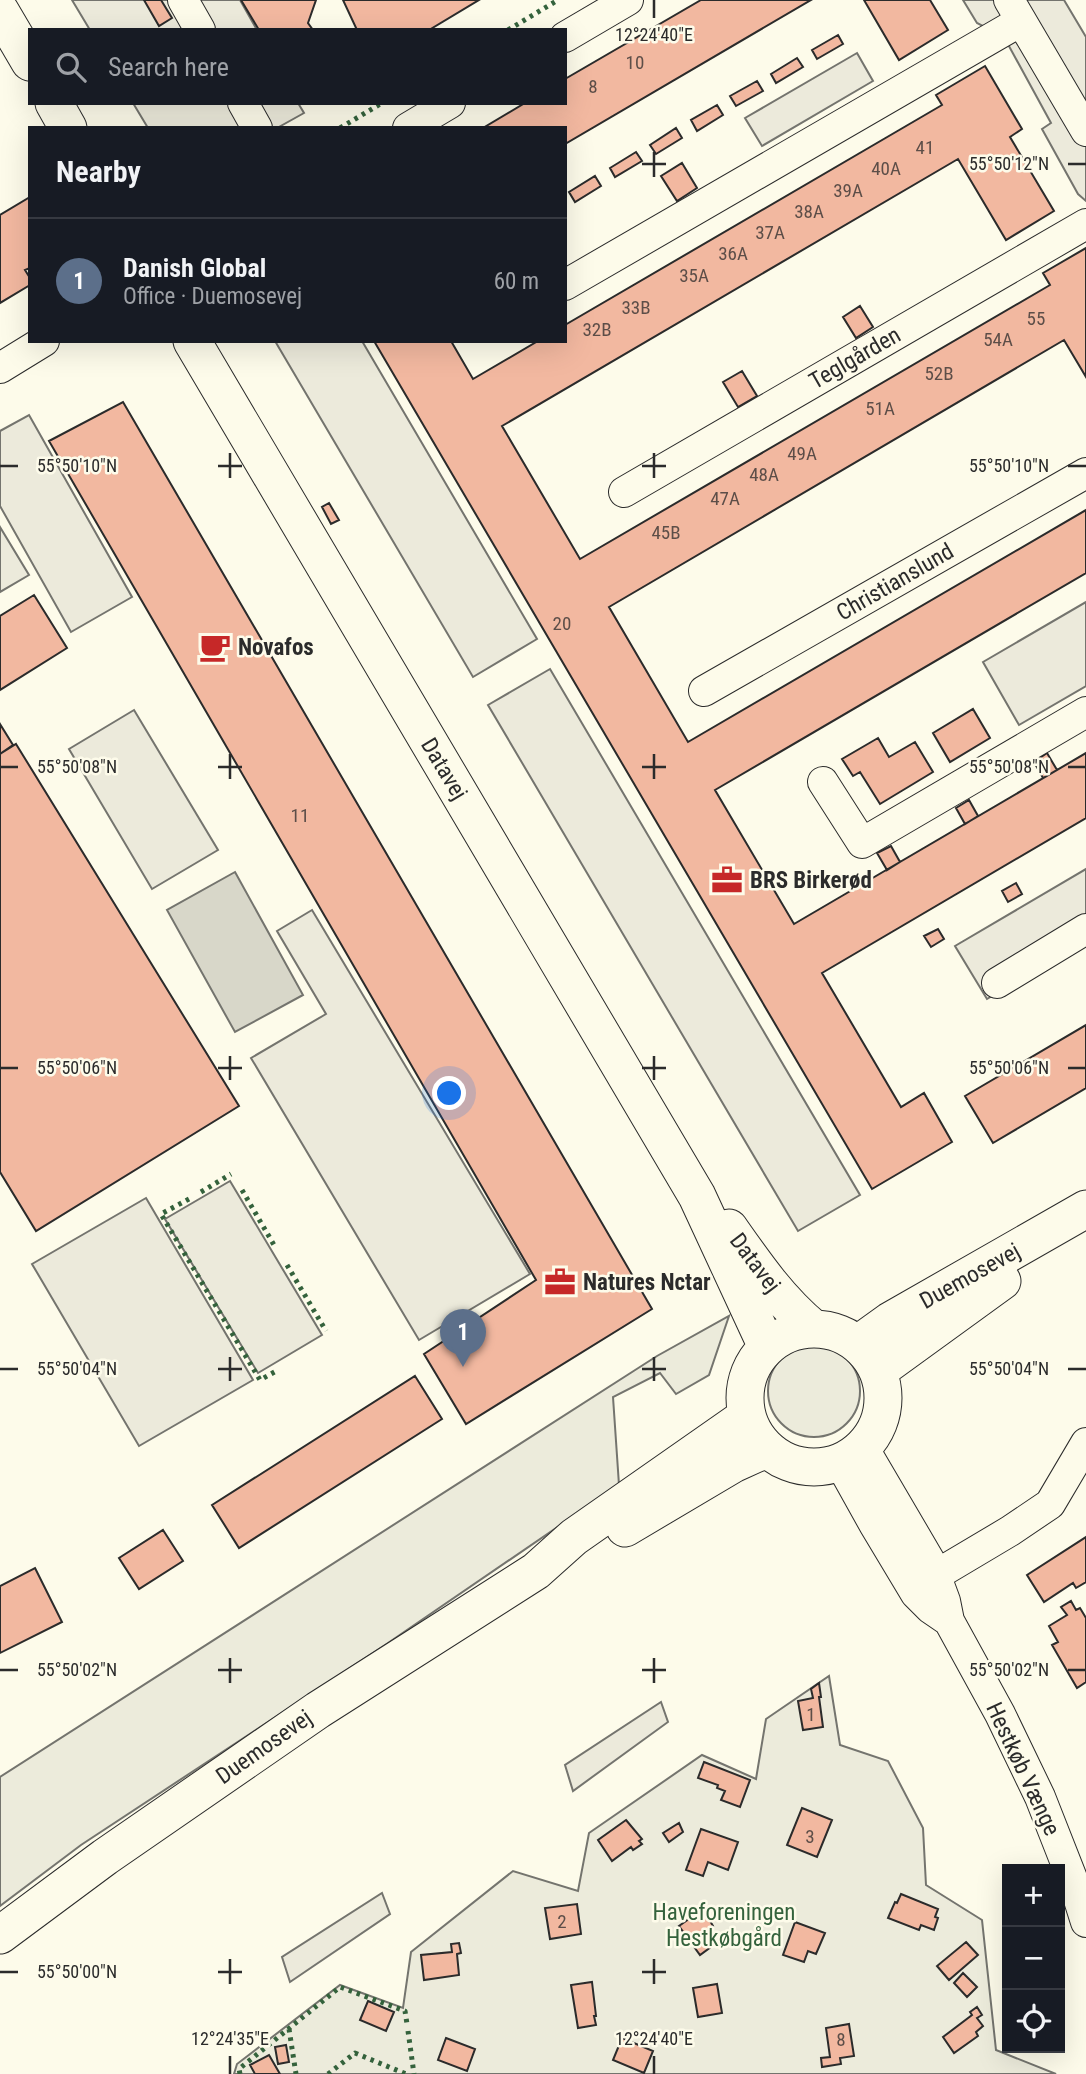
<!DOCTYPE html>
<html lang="en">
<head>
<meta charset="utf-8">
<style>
  body { margin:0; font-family:"Roboto Condensed",sans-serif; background:#20242c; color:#f1f3f6 }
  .controls { position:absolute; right:21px; bottom:21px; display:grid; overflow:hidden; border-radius:0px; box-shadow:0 7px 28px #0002 }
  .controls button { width:63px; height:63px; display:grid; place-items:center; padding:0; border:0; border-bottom:2px solid #363941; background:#171b24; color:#f1f3f6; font:35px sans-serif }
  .you { position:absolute; left:450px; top:1094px; width:24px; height:24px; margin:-18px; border:5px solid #fff; border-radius:50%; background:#1a73e8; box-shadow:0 0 0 10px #1a73e833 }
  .badge { display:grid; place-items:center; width:46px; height:46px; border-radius:50%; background:#2563eb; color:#fff; font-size:23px; font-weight:700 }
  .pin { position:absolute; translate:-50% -58px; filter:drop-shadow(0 2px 4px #0008) }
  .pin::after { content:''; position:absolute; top:37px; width:24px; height:21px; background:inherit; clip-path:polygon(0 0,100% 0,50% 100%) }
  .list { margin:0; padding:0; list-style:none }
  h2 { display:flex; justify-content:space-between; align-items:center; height:91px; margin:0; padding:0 28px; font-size:30px }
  h2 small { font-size:23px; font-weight:400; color:#9ea1a6 }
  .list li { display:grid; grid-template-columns:46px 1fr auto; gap:21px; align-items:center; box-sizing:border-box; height:126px; padding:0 28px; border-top:2px solid #363941 }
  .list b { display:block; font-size:26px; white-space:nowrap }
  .list p { margin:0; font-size:23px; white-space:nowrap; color:#9ea1a6 }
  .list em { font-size:23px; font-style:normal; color:#9ea1a6 }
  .icon { flex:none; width:38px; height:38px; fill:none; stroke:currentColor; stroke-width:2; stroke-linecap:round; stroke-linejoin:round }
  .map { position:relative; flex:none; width:1086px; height:2074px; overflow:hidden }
  .search { position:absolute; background:#171b24; box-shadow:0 7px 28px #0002; left:28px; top:28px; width:539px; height:77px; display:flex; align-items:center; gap:18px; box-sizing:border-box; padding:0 24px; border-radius:0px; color:#9ea1a6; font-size:26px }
  .panel { position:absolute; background:#171b24; box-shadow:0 7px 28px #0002; left:28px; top:126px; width:539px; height:217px; border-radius:0px }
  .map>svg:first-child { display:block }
  .green { fill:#ecebdb; stroke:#74746e; stroke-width:2 }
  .parking { fill:#eceadb; stroke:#74746e; stroke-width:2 }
  .water { fill:#d8d7c9; stroke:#74746e; stroke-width:2 }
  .building { fill:#f2b8a0; stroke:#2b2b2b; stroke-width:2 }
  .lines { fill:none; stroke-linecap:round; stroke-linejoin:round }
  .minor-casing { stroke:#2b2b2b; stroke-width:32 }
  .tertiary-casing { stroke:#2b2b2b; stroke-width:39 }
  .minor { stroke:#fdfbea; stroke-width:30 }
  .tertiary { stroke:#fdfbea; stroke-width:37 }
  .hedge { stroke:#34623c; stroke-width:5; stroke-dasharray:3.5 5; stroke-linecap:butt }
  .ticks { fill:none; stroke:#2b2b2b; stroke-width:2.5 }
  .labels { text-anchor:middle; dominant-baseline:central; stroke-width:5; stroke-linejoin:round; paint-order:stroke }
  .number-label { font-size:19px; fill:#5d4e48 }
  .street-label { font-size:23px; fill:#2b2b2b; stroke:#fdfbea }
  .poi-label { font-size:23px; font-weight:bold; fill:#2b2b2b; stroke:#fdfbea; text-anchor:start }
  .park-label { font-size:23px; fill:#34623c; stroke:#fdfbea }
  .ticks-label { font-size:18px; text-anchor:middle; fill:#2b2b2b; stroke:#fdfbea; stroke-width:5; stroke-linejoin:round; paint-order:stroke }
</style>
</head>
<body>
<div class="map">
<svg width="1086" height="2074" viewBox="0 0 1086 2074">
  <rect width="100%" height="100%" fill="#fdfbea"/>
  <path class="green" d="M729,1316L709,1375L676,1394L660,1373L613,1397L619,1485L388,1643L81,1845L0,1906V1777L657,1356Z
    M768 1391a46 46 0 1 1 92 0a46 46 0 1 1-92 0Z
    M829,1676L840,1745L888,1761L923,1828L926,1885L982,1920L996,2050L1056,2074H234L237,2064L340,1985L403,2008L411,1952L513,1871L578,1891L589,1833L702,1755L756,1779L766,1719Z"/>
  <path class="parking" d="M72,0H240L257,30H90Z
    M963,0H1064L1086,37V201L1078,194L1042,129L1051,123L1004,37L977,23Z
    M857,53L873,81L762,146L745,118Z
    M133,103H298L304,113L277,128H148Z
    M275,341H362L537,639L473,677Z
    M29,415L132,597L71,632L0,506V431Z
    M0,527L29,575L0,592Z
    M1086,602V686L1019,725L983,662Z
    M550,669L860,1195L798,1231L488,705Z
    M134,710L218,850L152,889L69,749Z
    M1086,869V941L987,999L955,946Z
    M312,910L530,1274L419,1340L251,1058L326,1014L277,931Z
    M230,1181L322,1335L258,1373L165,1219Z
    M146,1198L253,1380L139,1446L32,1264Z
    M661,1702L668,1722L573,1791L565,1765Z
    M382,1893L390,1914L290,1982L282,1957Z"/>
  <path class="water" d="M235,872L303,995L235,1032L167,910Z"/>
  <path class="building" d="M144,0H161L172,18L159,26Z
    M241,0H316L308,23L313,30H259Z
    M343,0H479L429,30H357Z
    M701,0H811L565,144V128H483L525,103H565V79Z
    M864,0H930L948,30L899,60Z
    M838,35L843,44L817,59L812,50Z
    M797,58L803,67L776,83L771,74Z
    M985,66L1022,129L1010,137L1054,211L1006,240L958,159L502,426L580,559L1050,285L1043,273L1086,248V377L1064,340L609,607L688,742L1086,510V573L715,790L794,924L1086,753V818L822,973L901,1107L924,1093L952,1142L872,1189L374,341H451L473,379L538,341H565V325L942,105L936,95Z
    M757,81L763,91L736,106L730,96Z
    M717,105L723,115L697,131L691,120Z
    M676,128L682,138L656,154L650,145Z
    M636,152L642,161L615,177L610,168Z
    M682,163L697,188L677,201L661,176Z
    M595,176L601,186L575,202L569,192Z
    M30,197V268L25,270L30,278V285L0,303V215Z
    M860,306L873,327L856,338L843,317Z
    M742,371L757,396L738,407L723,382Z
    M123,402L652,1309L466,1424L424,1354L536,1280L49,441Z
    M329,503L339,520L331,524L322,507Z
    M34,595L67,648L0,690V616Z
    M973,709L990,738L950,762L933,733Z
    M0,724L13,745L0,754Z
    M878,738L889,757L915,742L933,772L880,804L860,772L853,776L842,759Z
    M16,744L239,1106L36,1231L0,1172V754Z
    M1047,753L1057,770L1043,778L1034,762Z
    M969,800L978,816L965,824L956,808Z
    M891,846L900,862L887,870L877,853Z
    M1016,883L1022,894L1008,902L1002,891Z
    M938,929L944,939L931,947L924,936Z
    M1086,1025V1088L993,1143L965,1096Z
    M415,1376L442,1419L239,1548L212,1505Z
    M163,1530L183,1561L139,1589L119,1558Z
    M1086,1537V1582L1076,1588L1073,1583L1044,1602L1027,1575Z
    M35,1568L62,1622L0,1653V1586Z
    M1071,1601L1076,1610L1080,1608L1086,1618V1682L1077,1688L1052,1645L1058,1642L1049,1626L1067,1615L1061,1607Z
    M819,1683L821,1697H819L823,1727L803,1730L798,1701L813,1698L811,1689Z
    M704,1762L750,1780L740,1807L721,1800L725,1791L717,1788L718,1785L698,1778Z
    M802,1808L832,1820L817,1857L787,1845Z
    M626,1820L642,1839L639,1841L642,1844L633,1850L631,1847L612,1861L598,1840Z
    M679,1823L683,1832L669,1842L663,1833Z
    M701,1829L738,1842L728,1870L708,1862L703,1876L686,1870Z
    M901,1894L938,1909L935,1917L938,1918L934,1930L921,1925L919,1930L888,1918L895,1902L897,1903Z
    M577,1904L581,1934L550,1939L545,1908Z
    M703,1909L713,1926L705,1932L715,1944L700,1955L679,1926Z
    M795,1922L825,1933L816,1954L808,1951L804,1962L783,1955Z
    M966,1942L978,1955L949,1980L937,1966Z
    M459,1943L461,1953L457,1954L459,1975L424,1980L421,1955L452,1952L451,1944Z
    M963,1973L977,1987L967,1997L954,1983Z
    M592,1982L596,2016H594L596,2025L578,2028L571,1985Z
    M717,1984L722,2013L698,2017L693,1988Z
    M368,2001L394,2012L386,2031L360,2020Z
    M977,2007L982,2015L977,2018L983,2026L976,2032L978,2036L954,2053L943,2037L972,2015L970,2012Z
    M849,2024L854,2056L840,2058L841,2064L822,2067L821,2058L830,2057L826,2028Z
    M446,2038L475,2049L467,2071L438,2060Z
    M622,2038L653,2051L644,2073L613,2060Z
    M286,2045L289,2062L278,2064L275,2047Z
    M269,2055L280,2074H255L250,2065Z"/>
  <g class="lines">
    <defs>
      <path id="minor" d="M183,0L200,30
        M1009,0L1086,131
        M565,37L628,0
        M243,103L257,128
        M408,128L450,103
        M565,285L1021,21
        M0,368L44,341
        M624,492L1086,224
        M704,691L1086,473
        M823,782L862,843L1086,712
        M997,983L1086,929
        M863,1447L931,1563L945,1601L949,1621L1000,1714L1040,1797L1073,1881L1086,1922
        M840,1463L874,1524L916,1594L930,1608L949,1621
        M936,1575L1010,1531L1050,1504L1086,1443"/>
      <path id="tertiary" d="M0,11L30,62
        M54,103L68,128
        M192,341L697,1196L767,1347
        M729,1228C755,1265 779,1300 814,1329
        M745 1398a69 69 0 1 1 138 0a69 69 0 1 1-138 0Z
        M858,1344L890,1321L1086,1209
        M878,1371L1002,1281
        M625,1528L733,1464L766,1449
        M0,1935L105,1857L318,1710L536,1571L574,1537L747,1416"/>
    </defs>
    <use href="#minor" class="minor-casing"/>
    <use href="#tertiary" class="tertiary-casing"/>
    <use href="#minor" class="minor"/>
    <use href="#tertiary" class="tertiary"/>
    <path class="hedge" d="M508,30L558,0
      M340,128L382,103
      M242,1190L274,1245
      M201,1192L231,1174
      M189,1199L161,1214L260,1380L278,1370
      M287,1265L326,1331
      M289,2029L296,2074
      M408,2031L414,2074
      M240,2074L239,2069L340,1987L405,2011L407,2024
      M328,2074L355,2053L406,2074"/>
  </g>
  <path class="ticks" d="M654,0V18M654,152V177M642,164H666M1068,164H1086M230,453V478M654,453V478M0,466H18M218,466H242M642,466H666M1068,466H1086M230,754V779M654,754V779M0,767H18M218,767H242M642,767H666M1068,767H1086M230,1056V1080M654,1056V1080M0,1068H18M218,1068H242M642,1068H666M1068,1068H1086M230,1357V1381M654,1357V1381M0,1369H18M218,1369H242M642,1369H666M1068,1369H1086M230,1658V1683M654,1658V1683M0,1670H18M218,1670H242M642,1670H666M1068,1670H1086M230,1959V1984M654,1959V1984M0,1972H18M218,1972H242M642,1972H666M230,2056V2074M654,2056V2074"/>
  <defs>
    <symbol id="cafe-bare" viewBox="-9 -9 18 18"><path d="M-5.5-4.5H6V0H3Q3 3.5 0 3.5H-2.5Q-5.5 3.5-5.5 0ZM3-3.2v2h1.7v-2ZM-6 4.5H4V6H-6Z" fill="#c62828" stroke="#fdfbea" stroke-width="2.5" paint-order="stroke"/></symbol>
    <symbol id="office-bare" viewBox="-9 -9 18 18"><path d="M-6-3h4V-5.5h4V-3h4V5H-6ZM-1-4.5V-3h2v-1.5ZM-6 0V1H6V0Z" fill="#c62828" stroke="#fdfbea" stroke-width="2.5" paint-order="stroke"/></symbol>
  </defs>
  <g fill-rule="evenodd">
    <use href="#cafe-bare" x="193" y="625" width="44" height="44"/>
    <use href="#office-bare" x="705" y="858" width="44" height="44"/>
    <use href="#office-bare" x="538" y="1260" width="44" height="44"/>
  </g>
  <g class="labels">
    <g class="number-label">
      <text x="635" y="62">10</text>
      <text x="593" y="86">8</text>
      <text x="925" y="147">41</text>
      <text x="886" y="168">40A</text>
      <text x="848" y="190">39A</text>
      <text x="809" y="211">38A</text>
      <text x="770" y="232">37A</text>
      <text x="733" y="253">36A</text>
      <text x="694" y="275">35A</text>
      <text x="636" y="307">33B</text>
      <text x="1036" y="318">55</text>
      <text x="597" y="329">32B</text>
      <text x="998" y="339">54A</text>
      <text x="939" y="373">52B</text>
      <text x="880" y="408">51A</text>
      <text x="802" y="453">49A</text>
      <text x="764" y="474">48A</text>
      <text x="725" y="498">47A</text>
      <text x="666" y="532">45B</text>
      <text x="562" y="623">20</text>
      <text x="300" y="815">11</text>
      <text x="811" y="1714">1</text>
      <text x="810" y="1836">3</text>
      <text x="562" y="1921">2</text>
      <text x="841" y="2039">8</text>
    </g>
    <g class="street-label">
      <text transform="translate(855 358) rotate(-30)">Teglgården</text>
      <text transform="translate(895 582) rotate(-30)">Christianslund</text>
      <text transform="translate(444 769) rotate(59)">Datavej</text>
      <text transform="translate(755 1263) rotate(53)">Datavej</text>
      <text transform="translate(970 1276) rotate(-29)">Duemosevej</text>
      <text transform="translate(264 1747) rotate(-35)">Duemosevej</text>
      <text transform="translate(1023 1769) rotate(65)">Hestkøb Vænge</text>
    </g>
    <g class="poi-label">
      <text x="238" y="647">Novafos</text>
      <text x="750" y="880">BRS Birkerød</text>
      <text x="583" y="1282">Natures Nctar</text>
    </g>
    <g class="park-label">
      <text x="724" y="1912">Haveforeningen<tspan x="724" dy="26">Hestkøbgård</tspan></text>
    </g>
  </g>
  <g class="ticks-label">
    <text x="654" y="41">12°24'40"E</text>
    <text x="1009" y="170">55°50'12"N</text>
    <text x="77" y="472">55°50'10"N</text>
    <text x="1009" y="472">55°50'10"N</text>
    <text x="77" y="773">55°50'08"N</text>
    <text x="1009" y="773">55°50'08"N</text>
    <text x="77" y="1074">55°50'06"N</text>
    <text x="1009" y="1074">55°50'06"N</text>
    <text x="77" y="1375">55°50'04"N</text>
    <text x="1009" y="1375">55°50'04"N</text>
    <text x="77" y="1676">55°50'02"N</text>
    <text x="1009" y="1676">55°50'02"N</text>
    <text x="77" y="1978">55°50'00"N</text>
    <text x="230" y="2045">12°24'35"E</text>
    <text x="654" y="2045">12°24'40"E</text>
  </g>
</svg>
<div class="controls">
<button>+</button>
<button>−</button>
<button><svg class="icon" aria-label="locate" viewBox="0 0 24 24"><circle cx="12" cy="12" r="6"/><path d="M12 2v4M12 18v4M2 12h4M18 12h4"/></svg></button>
</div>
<div class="you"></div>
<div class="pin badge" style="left:463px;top:1367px;background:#5c6f8a">1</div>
<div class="search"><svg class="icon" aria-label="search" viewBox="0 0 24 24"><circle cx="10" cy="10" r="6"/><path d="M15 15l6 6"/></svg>Search here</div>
<section class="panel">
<h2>Nearby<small></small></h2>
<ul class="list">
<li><span class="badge" style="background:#5c6f8a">1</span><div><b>Danish Global</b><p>Office · Duemosevej</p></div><em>60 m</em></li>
</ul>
</section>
</div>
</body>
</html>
